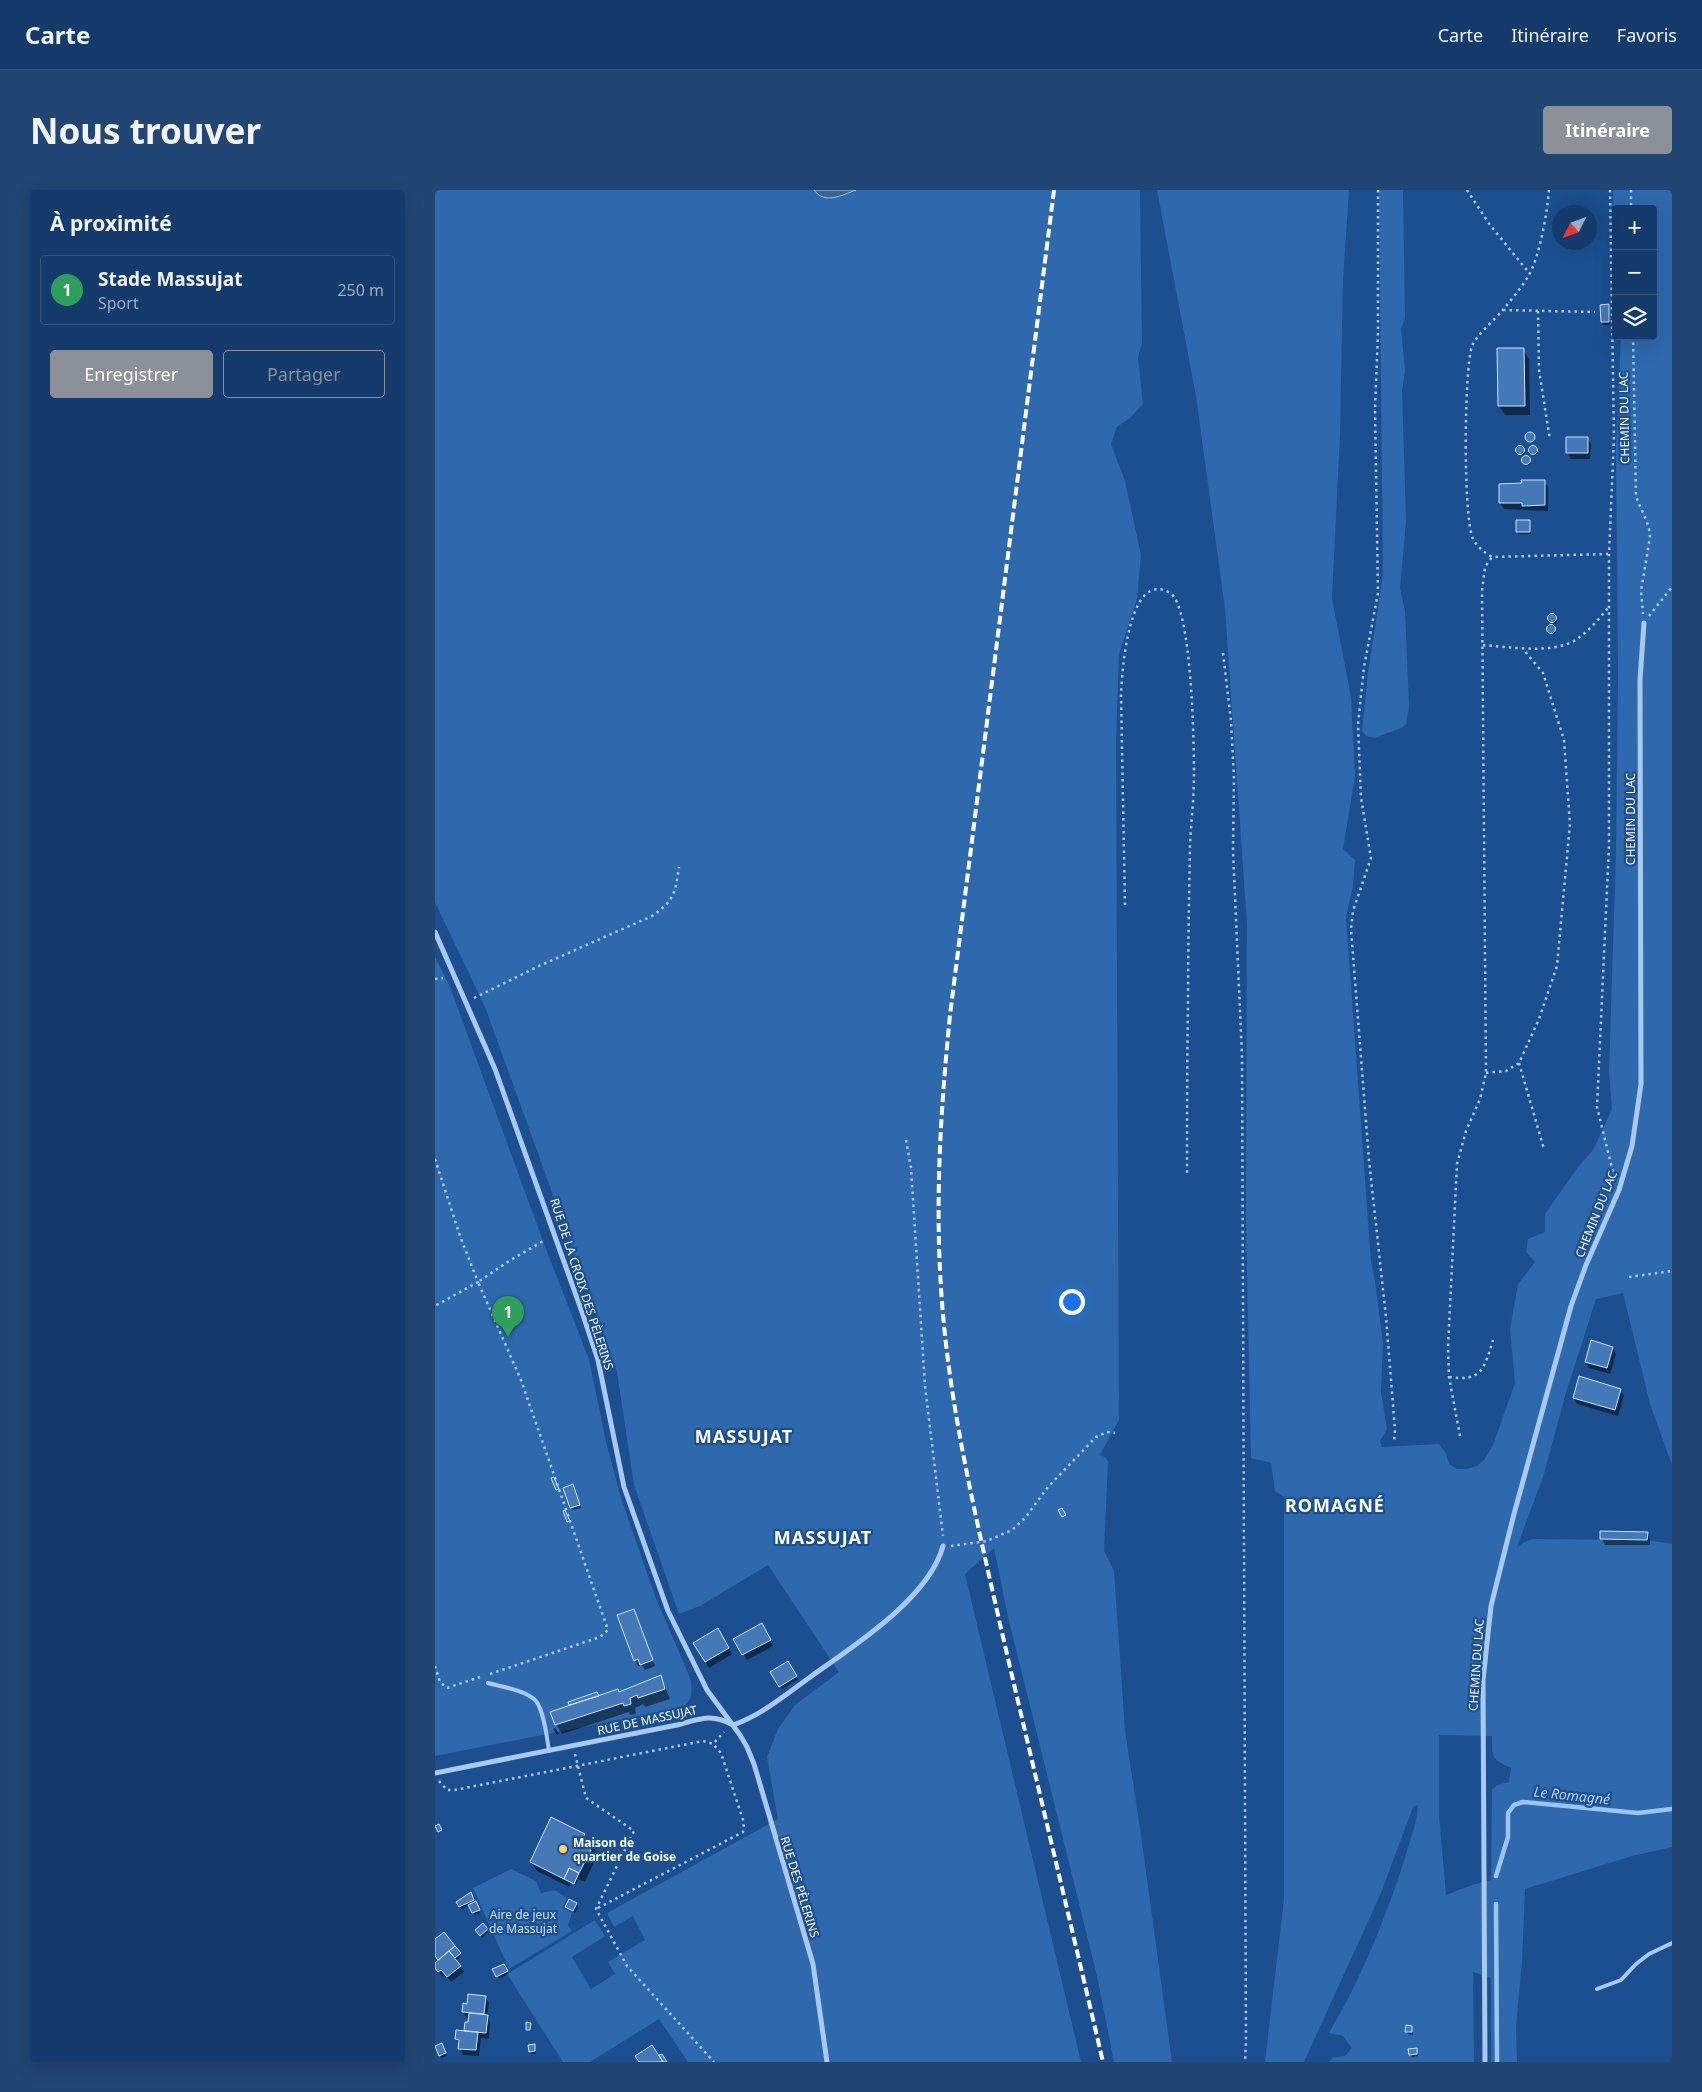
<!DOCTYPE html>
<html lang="fr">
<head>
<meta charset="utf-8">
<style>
  body { margin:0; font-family:"Noto Sans",sans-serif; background:#214673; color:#f1f3f6 }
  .controls { position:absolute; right:15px; top:15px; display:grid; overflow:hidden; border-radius:5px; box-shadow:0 5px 20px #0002 }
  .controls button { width:45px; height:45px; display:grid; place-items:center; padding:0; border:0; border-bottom:1px solid #33557e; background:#143b6b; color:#f1f3f6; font:25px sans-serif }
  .compass { position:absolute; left:1117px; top:15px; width:45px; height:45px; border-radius:50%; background:#143b6b; box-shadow:0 5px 20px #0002; rotate:228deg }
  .you { position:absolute; left:636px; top:1111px; width:18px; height:18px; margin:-12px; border:4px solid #fff; border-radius:50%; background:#1a73e8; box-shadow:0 0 0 8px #1a73e833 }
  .badge { display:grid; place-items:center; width:32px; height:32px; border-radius:50%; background:#8c9099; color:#fff; font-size:16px; font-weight:700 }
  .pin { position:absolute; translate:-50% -41px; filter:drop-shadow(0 1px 2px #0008) }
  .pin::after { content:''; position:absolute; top:26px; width:18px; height:15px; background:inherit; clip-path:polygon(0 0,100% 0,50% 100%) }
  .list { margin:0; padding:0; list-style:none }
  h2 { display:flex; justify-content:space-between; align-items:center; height:65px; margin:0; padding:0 20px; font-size:21px }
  h2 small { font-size:16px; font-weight:400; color:#9dadc1 }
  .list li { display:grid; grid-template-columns:32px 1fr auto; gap:15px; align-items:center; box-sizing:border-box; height:70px; margin:0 10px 10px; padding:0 10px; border:1px solid #33557e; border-radius:5px }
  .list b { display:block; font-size:19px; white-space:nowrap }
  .list p { margin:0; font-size:16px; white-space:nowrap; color:#9dadc1 }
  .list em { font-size:16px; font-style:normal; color:#9dadc1 }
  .actions { display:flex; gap:10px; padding:15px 20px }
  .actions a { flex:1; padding:11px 0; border:1px solid #8c9099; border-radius:5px; text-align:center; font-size:18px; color:#8c9099 }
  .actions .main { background:#8c9099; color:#fff }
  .icon { flex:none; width:28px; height:28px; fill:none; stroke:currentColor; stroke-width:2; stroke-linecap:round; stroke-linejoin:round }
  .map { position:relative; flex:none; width:1237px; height:1872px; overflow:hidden; border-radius:5px }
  header { display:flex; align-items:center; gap:30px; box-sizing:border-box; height:70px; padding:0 25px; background:#143b6b; border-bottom:1px solid #33557e }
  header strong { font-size:24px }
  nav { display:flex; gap:28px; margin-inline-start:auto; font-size:18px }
  .intro { display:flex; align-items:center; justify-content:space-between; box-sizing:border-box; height:120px; padding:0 30px }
  h1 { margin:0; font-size:35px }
  .button { padding:12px 22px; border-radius:5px; background:#8c9099; color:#fff; font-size:18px; font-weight:700 }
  main { display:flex; gap:30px; padding:0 30px }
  aside { flex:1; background:#143b6b; border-radius:5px; box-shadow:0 5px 20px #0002 }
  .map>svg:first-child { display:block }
  .green { fill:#2e69ad; fill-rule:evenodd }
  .water { fill:#3c6290; stroke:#9cc4f0 }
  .shadow { fill:#0007 }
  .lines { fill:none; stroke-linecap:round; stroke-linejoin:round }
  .stream { stroke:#9cc4f0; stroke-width:4.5 }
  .building { fill:#4478b7; stroke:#cfe3fa }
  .path { stroke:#a9c9ee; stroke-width:2.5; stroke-dasharray:2.5 4; stroke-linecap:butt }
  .service { stroke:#a9c9ee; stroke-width:4 }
  .minor { stroke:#a9c9ee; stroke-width:5 }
  .rail { stroke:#fff; stroke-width:4; stroke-dasharray:9 4; stroke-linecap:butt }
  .poi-dot { fill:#ffd166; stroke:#1b4f8f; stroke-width:2 }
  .labels { text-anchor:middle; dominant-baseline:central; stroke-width:4.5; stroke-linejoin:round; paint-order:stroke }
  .street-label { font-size:12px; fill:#fff; stroke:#1b4f8f }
  .poi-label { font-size:12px; font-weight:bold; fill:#fff; stroke:#1b4f8f; text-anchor:start }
  .park-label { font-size:12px; fill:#cfe3fa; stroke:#1b4f8f }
  .water-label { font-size:14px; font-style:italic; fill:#b5d3f5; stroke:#1b4f8f }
  .district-label { font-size:18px; font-weight:bold; letter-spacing:1px; fill:#fff; stroke:#1b4f8f }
</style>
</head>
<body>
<header>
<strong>Carte</strong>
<nav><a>Carte</a><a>Itinéraire</a><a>Favoris</a></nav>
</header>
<div class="intro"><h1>Nous trouver</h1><a class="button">Itinéraire</a></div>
<main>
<aside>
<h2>À proximité<small></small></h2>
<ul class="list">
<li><span class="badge" style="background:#2e9e5b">1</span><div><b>Stade Massujat</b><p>Sport</p></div><em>250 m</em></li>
</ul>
<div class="actions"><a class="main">Enregistrer</a><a>Partager</a></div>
</aside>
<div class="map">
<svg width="1237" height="1872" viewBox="0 0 1237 1872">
  <rect width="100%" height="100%" fill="#1b4f8f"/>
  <path class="green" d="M0,0H379L394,9L421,0H705L707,152L703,168L708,214L696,227L682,237L676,254L690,291L706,365L702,409L684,464L681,551L684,1230L665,1265L670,1267L673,1272L669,1361L679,1381L690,1541L705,1638L737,1872H679L662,1786L573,1427L559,1358L530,1384L646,1872H253L224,1829L155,1872H128L72,1784L160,1730L170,1746L137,1767L156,1799L180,1784L173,1772L210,1750L198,1726L179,1737L172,1723L343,1629L332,1567L343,1539L360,1515L404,1482L333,1375L265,1416L244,1424L199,1295L182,1182L50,817L0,712Z
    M722,0H914L908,89L905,245L897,408L916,507L920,586L908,659L920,670L918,696L911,727L936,1072L940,1091L948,1154L946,1202L952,1239L945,1251L947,1257L1004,1254L1011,1264L1014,1274L1022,1279H1031L1042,1276L1049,1270L1058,1255L1080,1193L1075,1139L1083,1094L1100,1072L1091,1062L1093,1049L1110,1042V1024L1143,977L1158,960L1177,919L1174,882L1181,663L1183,484L1181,259L1186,146H1218V19H1181V72L1178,0H1237V1275L1215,1214L1188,1103L1161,1109L1130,1206L1109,1284L1082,1357L1091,1351L1098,1349L1212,1350L1237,1354V1657L1197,1666L1090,1699L1087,1772L1081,1836L1082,1872H1056V1788L1038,1782L1039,1872H894L897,1868L910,1866L917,1858L908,1846L894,1843C926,1789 950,1730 969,1671C974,1653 982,1634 983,1615L978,1617L946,1703L869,1872H830L849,1709V1307L840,1301L836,1273L816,1268L811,1037L812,734L790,419L761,206ZM1004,1545L1057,1546C1057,1567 1056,1569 1076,1578L1074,1592L1062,1595L1057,1600L1056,1690L1037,1695L1011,1705L1004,1625Z
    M944,0H968L970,128L966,139L970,181L967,201L971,331L965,398L970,421L974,516L971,535C961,542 951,542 941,548L931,546L927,541L933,483L948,385Z
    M0,767L15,797L112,1062L154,1169L171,1252L186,1308L220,1406L256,1490C258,1511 255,1515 235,1520L0,1566Z
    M76,1679L101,1691L106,1703L119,1700L132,1708L127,1718L137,1723L133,1735L137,1741L74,1779L38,1698Z"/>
  <path class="water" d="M379,0H421C407,5 390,15 379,0Z"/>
  <path class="shadow" d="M1173,116L1175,135H1168L1167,132Z
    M1088,159L1094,169L1095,225H1070L1064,216Z
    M1094,243L1099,246L1098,254L1091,248Z
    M1152,248L1156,254L1155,269H1136L1132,263Z
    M1085,257L1090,264L1089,265L1087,266L1082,260Z
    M1099,257L1103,263L1099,266L1095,259Z
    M1088.5 272a3.5 3.5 0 1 1 7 0a3.5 3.5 0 1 1-7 0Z
    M1109,291L1113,297V321L1069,319L1065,313Z
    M1094,331L1096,344H1084L1082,342Z
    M1117,426L1122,432L1120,435L1114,429Z
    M1117,436L1121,442L1118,445L1114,438Z
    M1178,1158L1181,1164L1175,1184L1154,1178L1151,1172Z
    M1185,1200L1189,1206L1183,1226L1142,1214L1139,1208Z
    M139,1298L146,1318L138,1320L129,1299Z
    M1212,1343L1215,1349V1355H1170L1167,1349Z
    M198,1420L220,1476L210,1480L207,1475L203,1476L200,1470Z
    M326,1435L338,1456L312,1470L300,1450Z
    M282,1440L297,1464L274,1478L260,1453Z
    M353,1473L363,1489L347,1499L337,1483Z
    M226,1487L235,1509L210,1517L208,1514L200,1518L201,1524L195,1525L194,1522L127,1544L121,1534L136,1516L135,1512L184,1503Z
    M120,1538L124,1543L122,1545L118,1539Z
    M149,1645L161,1661L158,1667L160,1670L150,1692L144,1689L140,1695L136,1693L134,1697L102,1681L96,1672Z
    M37,1706L45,1723L40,1725L35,1715L26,1719L23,1712Z
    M141,1714L143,1717L140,1723L132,1717Z
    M52,1740L53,1742L47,1748L43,1743Z
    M8,1744L26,1766L21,1771L29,1782L16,1792L11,1785L8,1787L0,1777L4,1771L0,1766V1750Z
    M69,1775L73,1784L64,1789L59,1780Z
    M50,1807L54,1813L52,1827L55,1832L54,1849L46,1848L44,1866L28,1865L21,1849L30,1842L34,1833L35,1829L32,1828L28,1822L29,1815H33Z
    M976,1837L978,1845L973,1844L972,1842Z
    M6,1855L12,1866L6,1868L1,1857Z
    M99,1856L101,1864H97L95,1862Z
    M981,1860L983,1866L977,1867L975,1865Z"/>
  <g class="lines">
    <path class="stream" d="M1061,1686L1073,1647V1623L1079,1615L1088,1612L1203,1623L1237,1619
      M1061,1714L1062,1872"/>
  </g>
  <path class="building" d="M1174,114V132H1166L1165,115Z
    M1062,158H1089L1090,216H1063Z
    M1090 247a5 5 0 1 1 10 0a5 5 0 1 1-10 0Z
    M1131,247H1153V263H1131Z
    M1093.5 260a4.5 4.5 0 1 1 9 0a4.5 4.5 0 1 1-9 0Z
    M1080.5 260a4.5 4.5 0 1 1 9 0a4.5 4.5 0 1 1-9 0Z
    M1086.5 270a4.5 4.5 0 1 1 9 0a4.5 4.5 0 1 1-9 0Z
    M1086,290H1110V315L1087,316V313H1064V294L1087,293Z
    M1081,330H1095V342H1081Z
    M1112.5 428a4.5 4.5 0 1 1 9 0a4.5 4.5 0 1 1-9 0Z
    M1111.5 439a4.5 4.5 0 1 1 9 0a4.5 4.5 0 1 1-9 0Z
    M1156,1150L1178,1157L1172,1178L1150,1172Z
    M1144,1186L1186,1199L1180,1220L1138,1208Z
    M119,1287L124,1299L121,1300L116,1288Z
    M138,1294L145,1315L135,1318L128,1298Z
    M627,1318L631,1325L627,1327L623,1320Z
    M130,1320L135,1331L132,1332L128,1321Z
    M1165,1341L1213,1342L1212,1350L1165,1349Z
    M199,1419L218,1470L205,1475L203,1469L199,1471L182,1425Z
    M327,1433L336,1450L307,1465L298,1449Z
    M283,1438L294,1458L270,1472L258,1453Z
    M353,1471L362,1486L344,1497L335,1482Z
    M226,1485L230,1499L203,1508L202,1505L195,1508L196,1514L189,1516L188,1513L120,1535L115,1522L183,1499L184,1502Z
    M162,1502L164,1506L134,1515L133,1512Z
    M116,1627L150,1644L148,1647L156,1651L153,1658L156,1660L144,1683L134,1678L129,1689L95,1672Z
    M4,1634L7,1640L3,1642L0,1636Z
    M134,1678L144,1683L139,1694L129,1689Z
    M36,1702L39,1710L24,1717L21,1712Z
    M134,1709L142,1713L138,1721L130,1717Z
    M41,1711L45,1720L37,1723L33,1715Z
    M48,1733L53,1739L45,1746L40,1740Z
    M9,1742L20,1756L3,1770L0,1766V1749Z
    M20,1756L26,1763L20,1768L14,1761Z
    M14,1761L26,1776L12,1787L6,1780L3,1782L0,1778V1773Z
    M69,1774L73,1781L61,1787L57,1779Z
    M33,1804L51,1806L49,1824L27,1822L28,1813L32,1814Z
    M34,1823L53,1825L51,1843L29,1841L30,1832H33Z
    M91,1832L96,1833L95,1840H91Z
    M971,1835L977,1836V1842H970Z
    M21,1840L43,1842L41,1860L23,1859L24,1850L20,1849Z
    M7,1853L11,1863L4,1866L0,1856Z
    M100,1854V1861L94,1862L93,1855Z
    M217,1855L228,1872H204L200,1866Z
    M982,1858V1864L974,1865L973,1859Z
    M227,1864L232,1872H228L224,1865Z"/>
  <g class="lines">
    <path class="path" d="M943,0V143L940,219L943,403L929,477L923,534L926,608L936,668L918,721L916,739L934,970L951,1127L960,1240L959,1252
      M1032,0L1055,35L1095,84
      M1114,0C1112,23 1105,65 1094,85C1087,97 1076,110 1067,121C1059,130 1041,146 1037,156C1029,179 1028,328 1038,349C1043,358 1049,362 1057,367L1173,364
      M1175,0L1179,247L1174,364V656L1162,917L1178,982
      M1196,0V19
      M1068,120L1160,122
      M1103,121L1104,180L1115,250
      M1198,146L1201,306C1205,319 1215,333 1215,347L1206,401L1208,424
      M1214,426L1237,397
      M1048,455C1074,457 1115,464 1139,451C1152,443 1163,430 1173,418
      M788,463L796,531L799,589L798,661L807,866L811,1852L810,1872
      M690,715L686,505C687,483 693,378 735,403C757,416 759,555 759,584C759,608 756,632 755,656C754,710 753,764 753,818C752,874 752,929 752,985
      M0,789L8,788
      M39,808L104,776L217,726C240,710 240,703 244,677
      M1084,873L1109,959
      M1051,883L1071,881L1084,873L1104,829L1122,776L1135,634L1129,550L1108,483L1088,459
      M471,950L476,978L490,1196L508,1346
      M0,969L25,1046L43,1092L0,1116
      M1194,1087L1237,1081
      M1014,1187C1047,1192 1049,1179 1058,1150
      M1025,1246L1014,1187L1013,1157L1022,974L1031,941L1045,909L1051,883L1047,401L1050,377L1057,367
      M516,1356L552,1351L577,1340L590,1328L613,1297L661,1247L672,1242L680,1243
      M0,1476L5,1492L12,1498L45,1487
      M55,1484L165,1447L173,1440L86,1190L43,1092L74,1071L110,1050
      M140,1564L151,1608L199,1641L161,1719L192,1776L279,1872
      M4,1591L12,1600H20L268,1551L278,1554L289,1542
      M163,1718L308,1642L309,1633L286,1563L278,1554"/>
    <path class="service" d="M53,1493C67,1497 91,1500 101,1511C109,1521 112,1548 114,1561
      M1162,1799L1186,1790L1201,1774L1214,1764L1237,1753"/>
    <path class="minor" d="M0,742L60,879L147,1122L163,1170L189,1297L233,1421L272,1500L305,1545L312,1557L319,1574L378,1774L392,1872
      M0,1583L242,1535C265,1529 276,1523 298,1535C327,1525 353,1503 378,1485C420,1455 494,1408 508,1356
      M1050,1872L1048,1490L1056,1416L1079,1324L1136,1116L1151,1075L1184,1000L1197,956L1206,894L1205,490L1209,433"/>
    <path class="rail" d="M619,0L515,825C506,916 500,1006 506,1098C513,1212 540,1323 565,1434C599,1581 634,1726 668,1872"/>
  </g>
  <circle class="poi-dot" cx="128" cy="1659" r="5"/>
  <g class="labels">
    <g class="street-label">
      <text transform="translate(1189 228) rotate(-91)">CHEMIN DU LAC</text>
      <text transform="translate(1195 629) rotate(-90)">CHEMIN DU LAC</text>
      <text transform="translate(1161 1024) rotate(-68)">CHEMIN DU LAC</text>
      <text transform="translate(147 1094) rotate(72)">RUE DE LA CROIX DES PÈLERINS</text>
      <text transform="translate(1041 1475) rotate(-86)">CHEMIN DU LAC</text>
      <text transform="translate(212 1530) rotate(-12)">RUE DE MASSUJAT</text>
      <text transform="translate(365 1697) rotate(73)">RUE DES PÈLERINS</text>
    </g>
    <g class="poi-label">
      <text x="138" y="1652">Maison de<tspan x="138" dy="14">quartier de Goise</tspan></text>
    </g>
    <g class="park-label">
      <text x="88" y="1724">Aire de jeux<tspan x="88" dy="14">de Massujat</tspan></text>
    </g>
    <g class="water-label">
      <text transform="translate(1137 1605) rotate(6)">Le Romagné</text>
    </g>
    <g class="district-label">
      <text x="309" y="1246">MASSUJAT</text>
      <text x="900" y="1315">ROMAGNÉ</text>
      <text x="388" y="1347">MASSUJAT</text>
    </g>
  </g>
</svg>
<div class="controls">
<button>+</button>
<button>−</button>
<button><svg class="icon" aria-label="layers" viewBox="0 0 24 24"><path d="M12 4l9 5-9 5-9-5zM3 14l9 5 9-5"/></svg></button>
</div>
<svg class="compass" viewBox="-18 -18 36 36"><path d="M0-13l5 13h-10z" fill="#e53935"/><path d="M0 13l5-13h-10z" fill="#9dadc1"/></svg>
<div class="you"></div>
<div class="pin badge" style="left:73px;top:1147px;background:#2e9e5b">1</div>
</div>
</main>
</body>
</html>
